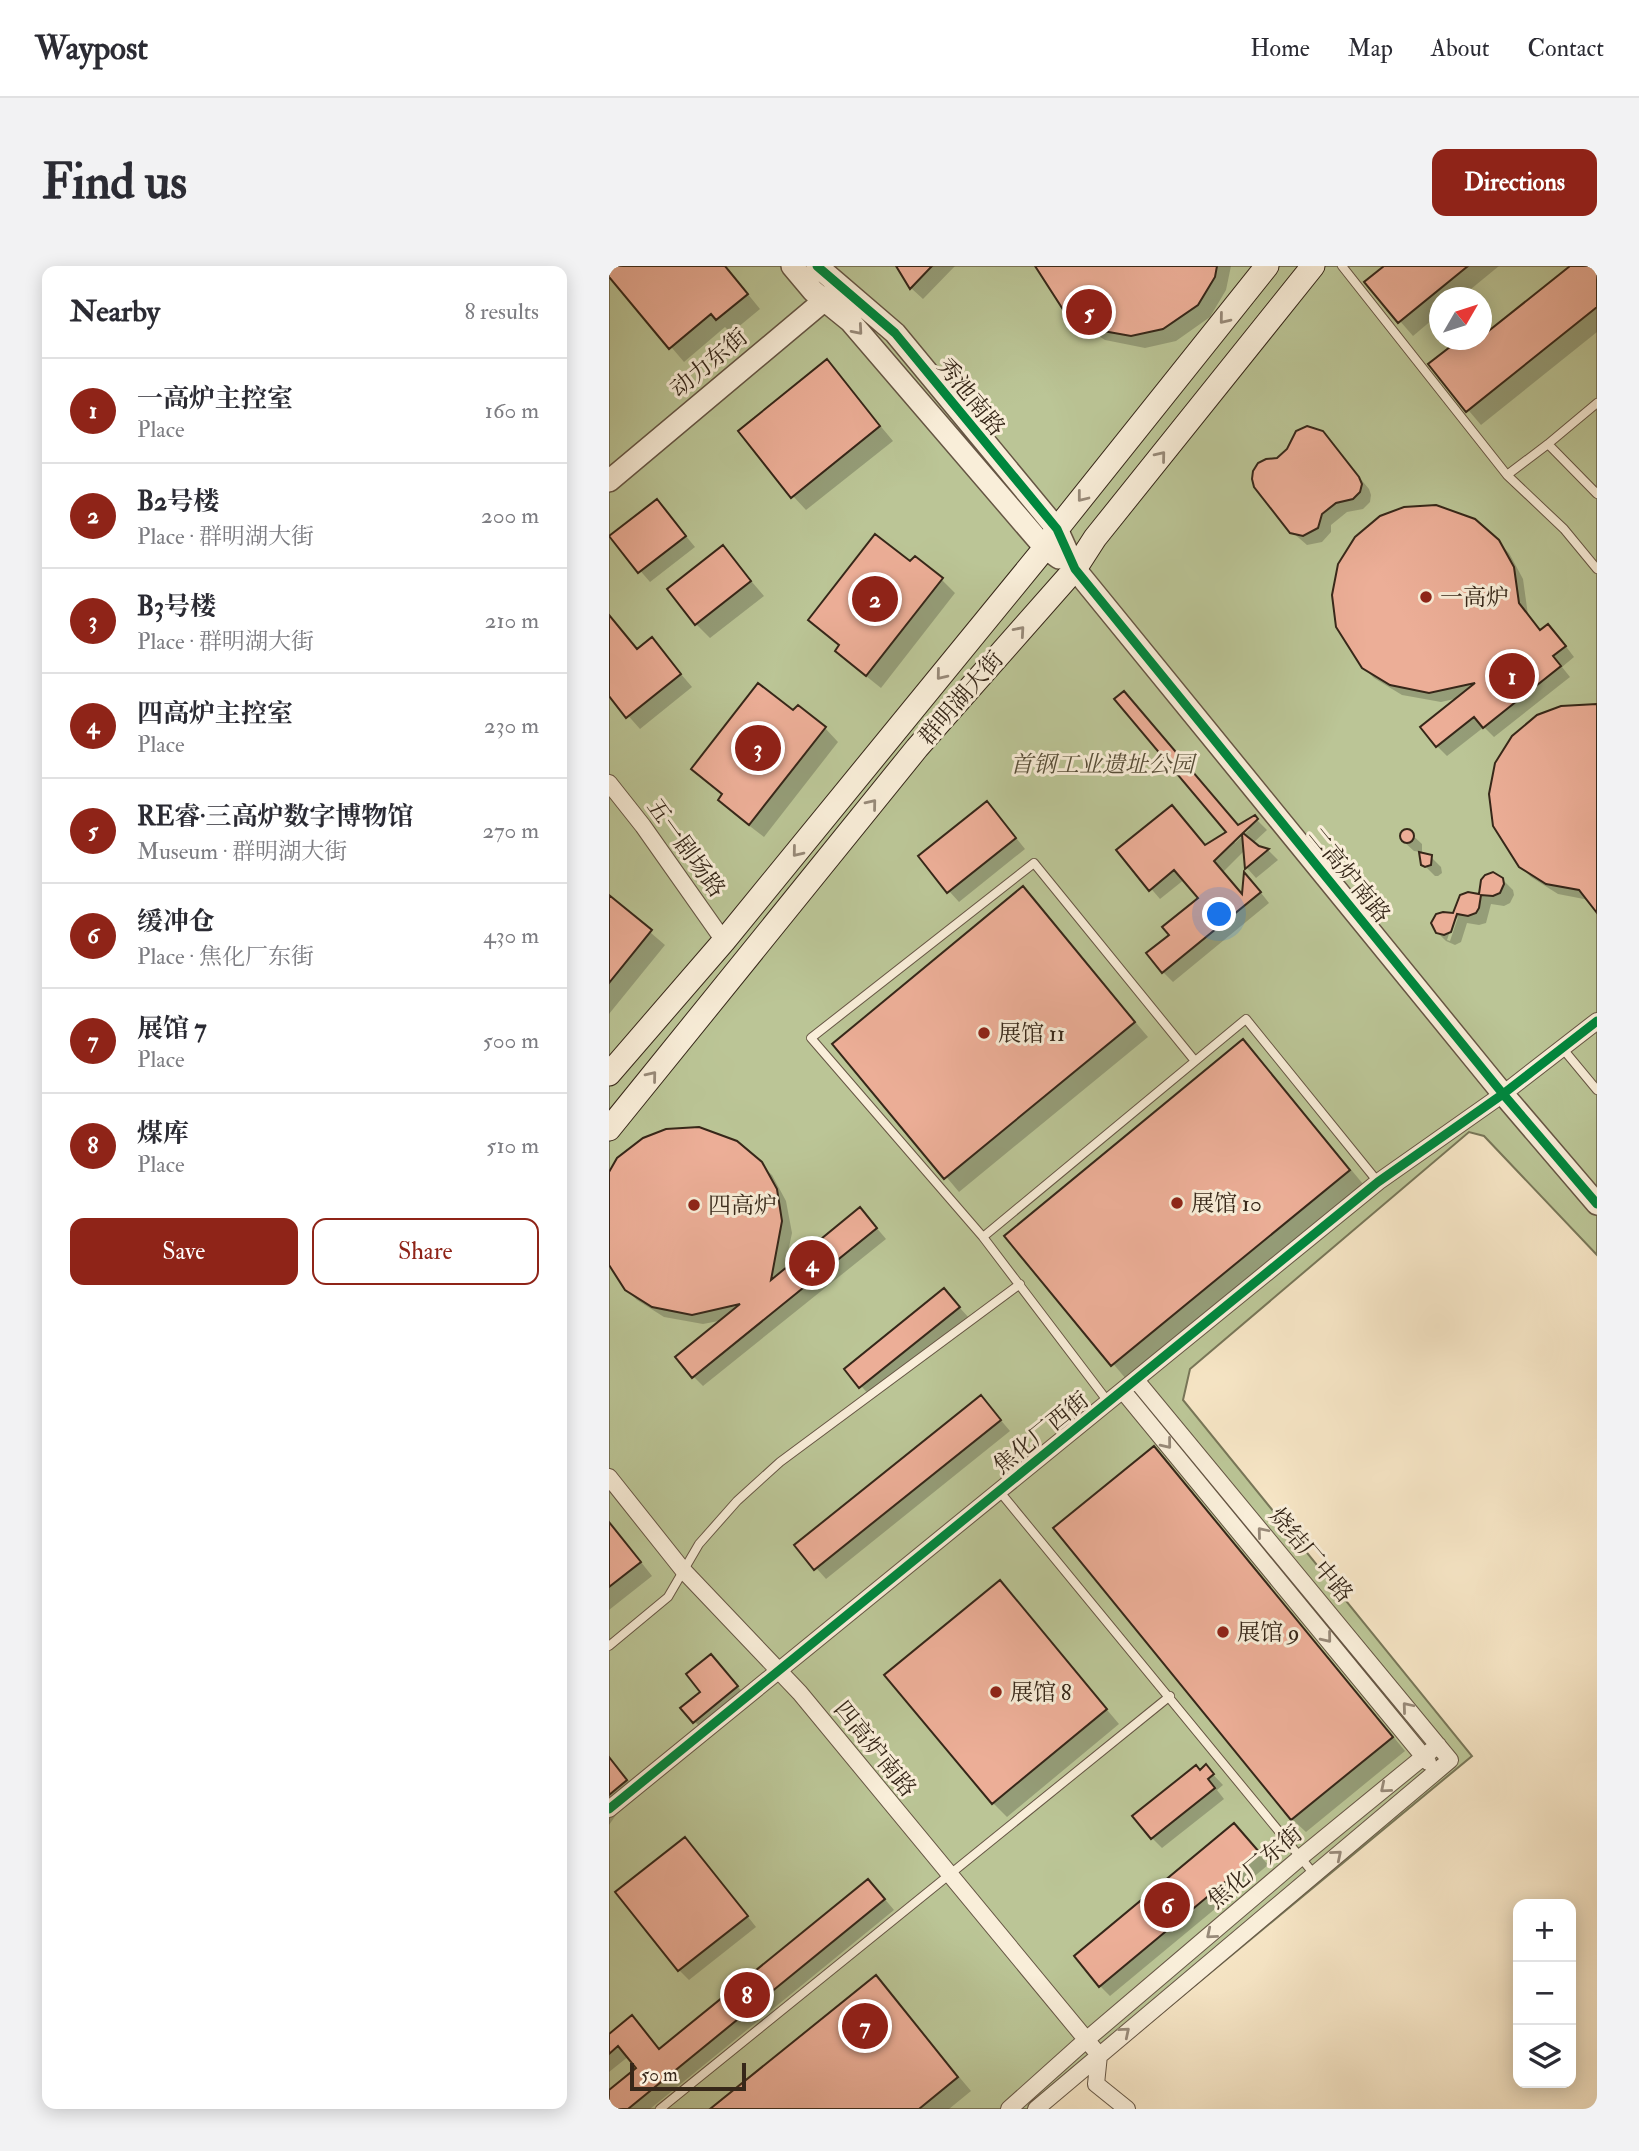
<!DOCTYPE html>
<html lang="en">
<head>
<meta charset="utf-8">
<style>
  body { margin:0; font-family:"IM FELL Double Pica","Noto Serif SC",serif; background:#f2f2f3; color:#2b2b33 }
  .controls { position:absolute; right:21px; bottom:21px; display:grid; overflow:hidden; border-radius:14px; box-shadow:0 4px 18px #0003 }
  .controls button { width:63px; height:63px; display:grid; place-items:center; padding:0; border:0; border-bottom:2px solid #e1e1e2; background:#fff; color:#2b2b33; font:35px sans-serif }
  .compass { position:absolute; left:820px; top:21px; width:63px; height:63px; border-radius:50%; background:#fff; box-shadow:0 4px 18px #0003; rotate:51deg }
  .scale { position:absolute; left:21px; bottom:18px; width:116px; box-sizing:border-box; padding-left:7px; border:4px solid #362719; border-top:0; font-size:19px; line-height:24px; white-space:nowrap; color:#362719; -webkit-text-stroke:5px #f9eed9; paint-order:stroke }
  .you { position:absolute; left:611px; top:649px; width:24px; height:24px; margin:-18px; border:5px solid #fff; border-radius:50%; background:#1a73e8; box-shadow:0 0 0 10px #1a73e833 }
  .badge { display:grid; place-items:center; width:46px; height:46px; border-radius:50%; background:#8f2418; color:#fff; font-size:23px; font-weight:700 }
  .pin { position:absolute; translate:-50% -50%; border:4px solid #fff; box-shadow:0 2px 7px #0006 }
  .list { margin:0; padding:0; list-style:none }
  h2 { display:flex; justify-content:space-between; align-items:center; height:91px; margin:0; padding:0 28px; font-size:30px }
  h2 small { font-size:23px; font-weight:400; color:#7c7c81 }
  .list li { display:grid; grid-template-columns:46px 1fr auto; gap:21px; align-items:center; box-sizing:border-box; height:105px; padding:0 28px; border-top:2px solid #e1e1e2 }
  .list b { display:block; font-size:26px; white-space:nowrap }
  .list p { margin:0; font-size:23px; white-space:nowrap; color:#7c7c81 }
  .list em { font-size:23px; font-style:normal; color:#7c7c81 }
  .actions { display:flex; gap:14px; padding:21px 28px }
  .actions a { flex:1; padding:16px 0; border:2px solid #8f2418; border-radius:14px; text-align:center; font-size:24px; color:#8f2418 }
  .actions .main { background:#8f2418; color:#fff }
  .icon { flex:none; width:38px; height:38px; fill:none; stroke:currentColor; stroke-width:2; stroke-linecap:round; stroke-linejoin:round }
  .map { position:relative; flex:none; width:988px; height:1843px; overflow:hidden; border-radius:14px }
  header { display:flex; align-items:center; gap:42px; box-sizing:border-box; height:98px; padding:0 35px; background:#fff; border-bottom:2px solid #e1e1e2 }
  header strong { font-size:33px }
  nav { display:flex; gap:38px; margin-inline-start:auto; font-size:24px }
  .intro { display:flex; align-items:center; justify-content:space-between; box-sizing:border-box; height:168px; padding:0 42px }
  h1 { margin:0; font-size:49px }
  .button { padding:18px 32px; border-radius:14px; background:#8f2418; color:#fff; font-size:24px; font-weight:700 }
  main { display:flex; gap:42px; padding:0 42px }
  aside { flex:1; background:#fff; border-radius:14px; box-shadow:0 4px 18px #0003 }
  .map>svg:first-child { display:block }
  .green { fill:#bbc596; stroke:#787658; stroke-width:2; fill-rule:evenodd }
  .shadow { fill:#0003; fill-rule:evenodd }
  .building { fill:#ecae97; stroke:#362719; stroke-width:2 }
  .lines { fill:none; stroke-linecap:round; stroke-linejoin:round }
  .service-casing { stroke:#665644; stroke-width:10 }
  .minor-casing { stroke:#665644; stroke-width:18 }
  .tertiary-casing { stroke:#665644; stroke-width:24 }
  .secondary-casing { stroke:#362719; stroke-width:25 }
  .service { stroke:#f9eed9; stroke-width:8 }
  .minor { stroke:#f9eed9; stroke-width:16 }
  .tertiary { stroke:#f9eed9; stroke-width:21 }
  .secondary { stroke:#f9eed9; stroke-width:23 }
  .cycleway-casing { stroke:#f9eed9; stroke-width:13 }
  .cycleway { stroke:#00873e; stroke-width:9 }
  .oneway { stroke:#988a79 }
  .poi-dot { fill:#8f2418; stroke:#f9eed9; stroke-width:2.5 }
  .labels { text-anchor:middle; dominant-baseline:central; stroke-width:6; stroke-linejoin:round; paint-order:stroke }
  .street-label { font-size:23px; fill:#362719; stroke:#f9eed9 }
  .poi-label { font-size:23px; fill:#362719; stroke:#f9eed9; text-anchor:start }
  .park-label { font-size:23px; font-style:italic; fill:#574e38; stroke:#f9eed9 }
</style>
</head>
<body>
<header>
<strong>Waypost</strong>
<nav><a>Home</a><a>Map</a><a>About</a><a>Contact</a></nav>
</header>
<div class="intro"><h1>Find us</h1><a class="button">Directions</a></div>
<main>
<aside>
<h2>Nearby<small>8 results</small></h2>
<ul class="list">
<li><span class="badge">1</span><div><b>一高炉主控室</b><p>Place</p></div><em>160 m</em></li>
<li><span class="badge">2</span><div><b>B2号楼</b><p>Place · 群明湖大街</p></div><em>200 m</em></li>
<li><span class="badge">3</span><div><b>B3号楼</b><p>Place · 群明湖大街</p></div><em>210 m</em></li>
<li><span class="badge">4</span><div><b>四高炉主控室</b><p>Place</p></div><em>230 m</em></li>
<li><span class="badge">5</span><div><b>RE睿·三高炉数字博物馆</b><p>Museum · 群明湖大街</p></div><em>270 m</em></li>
<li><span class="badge">6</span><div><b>缓冲仓</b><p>Place · 焦化厂东街</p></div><em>430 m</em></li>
<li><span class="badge">7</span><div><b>展馆 7</b><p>Place</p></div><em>500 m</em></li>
<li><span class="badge">8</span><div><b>煤库</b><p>Place</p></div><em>510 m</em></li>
</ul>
<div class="actions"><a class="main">Save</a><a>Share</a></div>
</aside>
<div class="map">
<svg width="988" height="1843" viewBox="0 0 988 1843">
  <rect width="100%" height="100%" fill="#f6e5c5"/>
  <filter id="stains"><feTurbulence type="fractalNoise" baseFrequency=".00286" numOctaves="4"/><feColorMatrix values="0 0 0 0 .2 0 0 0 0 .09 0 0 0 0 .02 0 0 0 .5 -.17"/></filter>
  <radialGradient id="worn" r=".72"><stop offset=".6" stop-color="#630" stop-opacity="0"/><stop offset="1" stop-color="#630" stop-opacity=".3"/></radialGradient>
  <path class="green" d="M0,0H988V989L875,870L860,866L581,1103L574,1134L863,1490L437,1843H0ZM830,32H872V74H830Z"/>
  <path class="shadow" d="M0,0H116L151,43L122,67L116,61L75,96L0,8Z
    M289,0H346L314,33L302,22Z
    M430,0H622L617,24L601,51L567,75L536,82L496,74L469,57L457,44Z
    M777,0H890L851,32H830V48L804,70L757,16Z
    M964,0H988V66L872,159L821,99L853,74H862L866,78Z
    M218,96L284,175L197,244L184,230Z
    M713,167L760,223L762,229L761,236L754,243L738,246L722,259V266L713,276L698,279L683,266L668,193Z
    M48,235L86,281L41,316L2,271Z
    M889,276L900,287L914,313L919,349L932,365L949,370L965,391L953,401L961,411L885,471L875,461L838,490L828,480L850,432L832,436L793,429L765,412L754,401Z
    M114,282L155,330L101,372L87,358Z
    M302,298L332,313L346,327L272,422L242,398L228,385L231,381L201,354Z
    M0,351L29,385L43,374L83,421L31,463L0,428Z
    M515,427L630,560L645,551L658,564L644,577L659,584L669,594L647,612L638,602L636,584L614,606L634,630L645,618L660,637L564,716L554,706L562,669L592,632L576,613L551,633L509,584L597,580L620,567ZM639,561L641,563L626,577L624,575Z
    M988,441V644L980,634L949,628L922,611L911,600Z
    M184,447L216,462L229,476L155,571L125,548L111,534L114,530L84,503Z
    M388,548L416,583L350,636L340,625Z
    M799,565L813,578V588L822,591L832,601L833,607L829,610H826L812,596V586L805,585L794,575L793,571L795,566Z
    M893,613L904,624L905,629L901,637L895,640L882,638L877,657L870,659L858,657L852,676L846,679L837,675L826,664L871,630L874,614ZM849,651L841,675L838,674L844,656Z
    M414,623L539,771L350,926L226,778Z
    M0,631L56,679L0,748Z
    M647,789L754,918L517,1113L397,970Z
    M151,898L163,909L177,935L183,967L175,1005L261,954L277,973L94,1120L84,1110L115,1054L94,1058L55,1051L28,1034L17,1023L0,996V910Z
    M335,1024L360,1052L262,1131L237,1103Z
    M372,1131L401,1165L217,1313L188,1280Z
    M545,1182L559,1196L796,1485L697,1566L683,1553Z
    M0,1260L13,1272L43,1310L0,1344Z
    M390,1316L510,1458L398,1551L384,1537Z
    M102,1390L138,1431L95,1466L74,1442L94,1426Z
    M0,1490L31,1529L7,1549L0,1559Z
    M597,1501L614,1519L608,1524L615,1533L553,1582L543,1572L591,1506Z
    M635,1569L659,1599L501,1730L491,1720Z
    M86,1583L147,1661L80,1714L70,1704Z
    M269,1625L285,1644L41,1843H0V1826L29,1802L20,1790L0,1806V1775L33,1762L51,1784Z
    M266,1711L362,1825L340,1843H104Z"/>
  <path class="building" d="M0,0H116L139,28L107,54L102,48L60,83L0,11Z
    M287,0H323L301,23Z
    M426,0H608L606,11L589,39L554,63L522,70L483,63L455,45Z
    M775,0H859L789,57L755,16Z
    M961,0H988V41L857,146L819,98L850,74H872V71Z
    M218,93L271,160L182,232L129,165Z
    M698,160L714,165L750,211L753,218L751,226L744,233L727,237L713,248L709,262L694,270L681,267L645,221L643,213L644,205L649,197L657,193L668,192L678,183L687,165Z
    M48,233L77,270L29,307L0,270Z
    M827,239L866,253L890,274L905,301L910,337L931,364L939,358L957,380L944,390L952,400L874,462L865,451L827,481L811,461L866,417L820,427L781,419L753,402L727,361L723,329L729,298L746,271L771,250L795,241Z
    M266,268L301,295L306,290L334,312L257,410L226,385L230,379L199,354Z
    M114,279L142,315L86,359L58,323Z
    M0,349L28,383L43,371L72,408L17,452L0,430Z
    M149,417L184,444L189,439L217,461L140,559L109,534L113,528L82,503Z
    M515,425L629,559L646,549L649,553L634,567L650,580L660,583L636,603L633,568L605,595L633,628L635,606L652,626L553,707L537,687L560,669L553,661L589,632L565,604L540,625L507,584L563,539L596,579L617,566L505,433Z
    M988,438V647L970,624L937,618L910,601L884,560L880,528L886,497L903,470L928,449L952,440Z
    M378,535L407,572L338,627L309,590Z
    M791 570a7 7 0 1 1 14 0a7 7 0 1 1-14 0Z
    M810,586L823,589L822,599L816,601L812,599Z
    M884,606L894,612L895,618L891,627L884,630L872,629L870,642L867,647L859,650L848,648L842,666L835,669L827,667L822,657L827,648L834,646L844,647L851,629L859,626L870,628L872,614L876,609Z
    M414,620L526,756L335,913L223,778Z
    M0,629L43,664L0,717Z
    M634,773L741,904L502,1100L395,970Z
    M90,861L128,875L153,896L168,923L173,955L162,1014L251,941L268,962L83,1112L66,1091L131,1038L83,1049L43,1041L16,1024L0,999V906L8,892L34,872L57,863Z
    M335,1022L351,1041L250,1122L235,1103Z
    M372,1129L392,1154L205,1304L185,1279Z
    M545,1180L784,1471L682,1554L444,1262Z
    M0,1256L32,1296L0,1321Z
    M391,1314L498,1443L383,1538L275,1409Z
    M102,1388L129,1420L84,1457L71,1442L91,1426L77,1408Z
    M0,1491L18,1514L0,1529Z
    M597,1498L605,1508L599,1513L606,1522L542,1573L523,1550L587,1499L591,1504Z
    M625,1557L651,1587L490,1721L465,1690Z
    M76,1571L139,1650L69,1705L6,1626Z
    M259,1613L276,1633L19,1843H0V1824L27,1802L9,1780L0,1788V1768L23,1749L50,1783Z
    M267,1709L349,1811L310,1843H101Z"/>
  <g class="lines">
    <defs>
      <path id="service" d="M733,0L898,209L939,178L988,137
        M939,178L988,228
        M898,209L955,263L988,303
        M954,783L988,824
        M374,971L202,772L425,597L586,795
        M500,1137L374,971L637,753L769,916
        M391,1226L705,1608
        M0,1380L59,1331L90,1278L128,1235L171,1196L411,1018
        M51,1843L561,1430"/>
      <path id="minor" d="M0,517L34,560L115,675
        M514,1125L819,1496
        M0,1211L74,1304L191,1427L490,1789L487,1818L518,1843
        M0,1543L769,916L894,828L988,755
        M400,1843L477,1774L692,1591L829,1479
        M427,1843L841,1494L527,1114"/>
      <path id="tertiary" d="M183,0L204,25L241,55L436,282L450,292
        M208,0L286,67L448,263L466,303L894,828L988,938
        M0,215L224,27"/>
      <path id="secondary" d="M0,808L115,675L436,282L448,263L658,0
        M0,863L308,482L466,303L486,272L704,0"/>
    </defs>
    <use href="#service" class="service-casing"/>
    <use href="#minor" class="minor-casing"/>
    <use href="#tertiary" class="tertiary-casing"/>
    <use href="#secondary" class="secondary-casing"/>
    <use href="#service" class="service"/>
    <use href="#minor" class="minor"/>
    <use href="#tertiary" class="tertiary"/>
    <use href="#secondary" class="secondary"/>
    <defs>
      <path id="cycleway" d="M208,0L286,67L448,263L466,303L894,828L988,938
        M0,1543L769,916L894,828L988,755"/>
    </defs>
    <use href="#cycleway" class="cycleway-casing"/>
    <use href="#cycleway" class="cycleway"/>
  </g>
  <defs><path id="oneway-chevron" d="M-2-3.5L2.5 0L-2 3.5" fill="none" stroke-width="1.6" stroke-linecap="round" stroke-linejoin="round" transform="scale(1.75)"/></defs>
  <g class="oneway">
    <use href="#oneway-chevron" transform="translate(615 53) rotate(129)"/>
    <use href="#oneway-chevron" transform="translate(249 64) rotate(49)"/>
    <use href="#oneway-chevron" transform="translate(552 190) rotate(-51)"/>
    <use href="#oneway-chevron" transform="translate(473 231) rotate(128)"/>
    <use href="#oneway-chevron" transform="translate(411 365) rotate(-49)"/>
    <use href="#oneway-chevron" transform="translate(332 409) rotate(129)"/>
    <use href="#oneway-chevron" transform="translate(263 538) rotate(-51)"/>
    <use href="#oneway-chevron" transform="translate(188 586) rotate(129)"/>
    <use href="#oneway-chevron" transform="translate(43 810) rotate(-51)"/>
    <use href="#oneway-chevron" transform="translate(558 1178) rotate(51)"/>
    <use href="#oneway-chevron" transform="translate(653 1266) rotate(-130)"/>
    <use href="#oneway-chevron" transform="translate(718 1372) rotate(51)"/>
    <use href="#oneway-chevron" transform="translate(798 1441) rotate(-130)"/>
    <use href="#oneway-chevron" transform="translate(776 1522) rotate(140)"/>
    <use href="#oneway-chevron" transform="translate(728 1589) rotate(-40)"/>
    <use href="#oneway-chevron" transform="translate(602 1668) rotate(140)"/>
    <use href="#oneway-chevron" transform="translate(516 1766) rotate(-40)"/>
  </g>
  <g class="poi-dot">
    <circle cx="817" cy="331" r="7"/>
    <circle cx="375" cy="767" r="7"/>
    <circle cx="568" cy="937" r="7"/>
    <circle cx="85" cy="939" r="7"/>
    <circle cx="614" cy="1366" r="7"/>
    <circle cx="387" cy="1426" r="7"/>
  </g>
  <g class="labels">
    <g class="street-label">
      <text transform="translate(100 97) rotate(-40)">动力东街</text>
      <text transform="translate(362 131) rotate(51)">秀池南路</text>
      <text transform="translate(352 432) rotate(-49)">群明湖大街</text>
      <text transform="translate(77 582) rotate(54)">五一剧场路</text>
      <text transform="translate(740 609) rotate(51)">二高炉南路</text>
      <text transform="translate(432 1167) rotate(-39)">焦化厂西街</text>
      <text transform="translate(702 1289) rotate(50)">烧结厂中路</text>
      <text transform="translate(266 1483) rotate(51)">四高炉南路</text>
      <text transform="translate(646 1601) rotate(-40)">焦化厂东街</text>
    </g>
    <g class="poi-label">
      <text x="831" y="331">一高炉</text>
      <text x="389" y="767">展馆 11</text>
      <text x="582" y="937">展馆 10</text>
      <text x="99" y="939">四高炉</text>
      <text x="628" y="1366">展馆 9</text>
      <text x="401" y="1426">展馆 8</text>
    </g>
    <g class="park-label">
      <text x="493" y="498">首钢工业遗址公园</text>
    </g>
  </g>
  <rect width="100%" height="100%" filter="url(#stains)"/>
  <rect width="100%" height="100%" fill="url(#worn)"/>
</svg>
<div class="controls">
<button>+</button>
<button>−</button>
<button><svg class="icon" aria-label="layers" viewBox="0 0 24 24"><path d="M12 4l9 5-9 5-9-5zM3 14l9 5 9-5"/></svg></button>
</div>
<svg class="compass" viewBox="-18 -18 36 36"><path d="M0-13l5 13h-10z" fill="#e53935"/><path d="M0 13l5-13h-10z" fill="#7c7c81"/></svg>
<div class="scale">50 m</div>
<div class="you"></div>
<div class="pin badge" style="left:903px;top:410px">1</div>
<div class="pin badge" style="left:266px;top:333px">2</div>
<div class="pin badge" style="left:149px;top:482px">3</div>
<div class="pin badge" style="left:203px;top:997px">4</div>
<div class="pin badge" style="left:480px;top:46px">5</div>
<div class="pin badge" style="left:558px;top:1639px">6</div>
<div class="pin badge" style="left:256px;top:1760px">7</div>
<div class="pin badge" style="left:138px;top:1729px">8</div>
</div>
</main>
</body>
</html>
